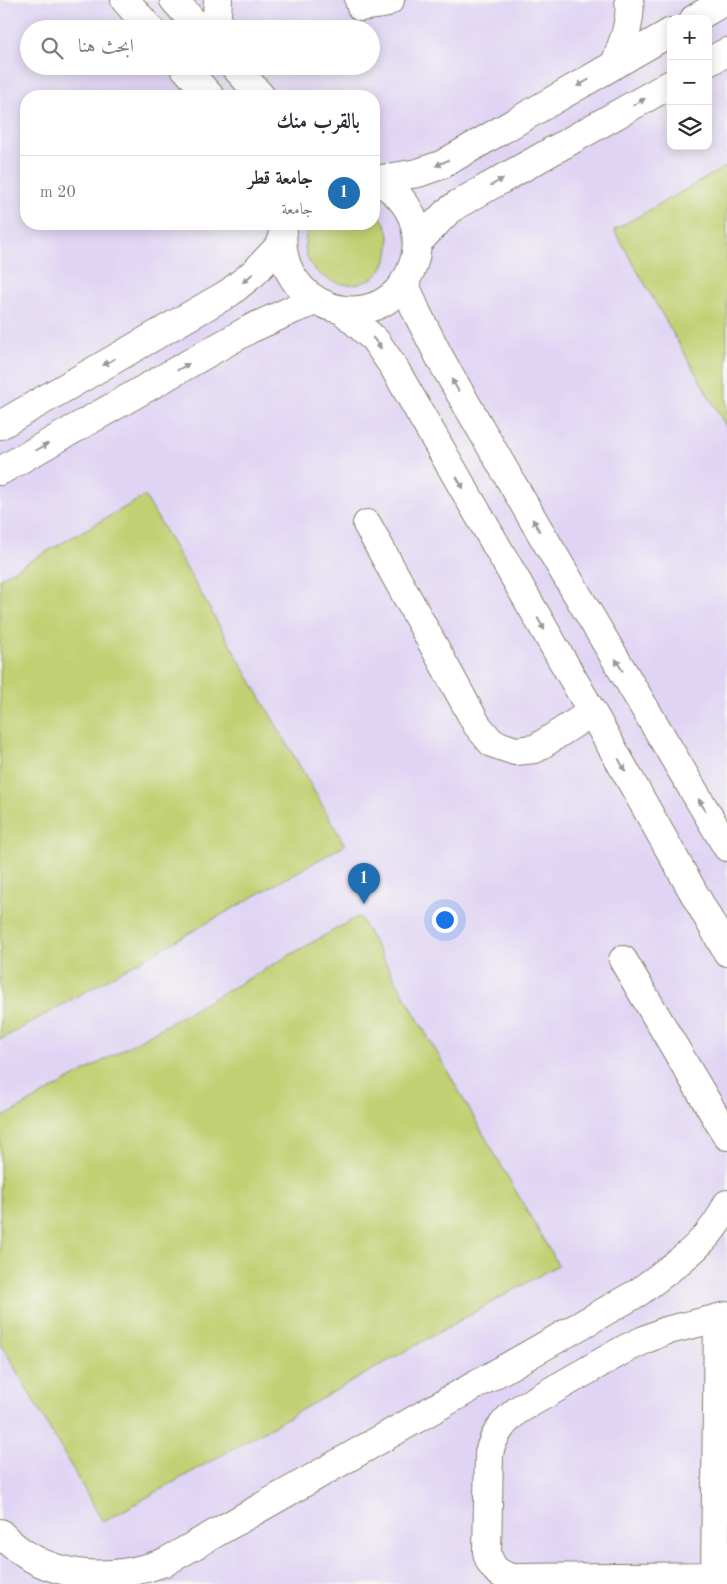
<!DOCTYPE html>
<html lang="ar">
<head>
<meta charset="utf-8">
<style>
  body { margin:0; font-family:"Old Standard TT",Amiri,serif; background:#f7f7f7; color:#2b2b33; direction:rtl }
  .controls { position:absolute; right:15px; top:15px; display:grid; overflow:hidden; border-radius:10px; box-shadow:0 2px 12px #0003 }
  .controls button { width:45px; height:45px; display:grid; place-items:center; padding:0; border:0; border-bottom:1px solid #e1e1e2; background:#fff; color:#2b2b33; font:25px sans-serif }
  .you { position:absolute; left:444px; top:919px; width:18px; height:18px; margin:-12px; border:4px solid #fff; border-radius:50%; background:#1a73e8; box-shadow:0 0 0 8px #1a73e833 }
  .badge { display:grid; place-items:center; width:32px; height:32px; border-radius:50%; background:#1f6fb2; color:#fff; font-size:16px; font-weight:700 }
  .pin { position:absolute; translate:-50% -41px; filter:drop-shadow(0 1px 2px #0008) }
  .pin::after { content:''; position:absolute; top:26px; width:18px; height:15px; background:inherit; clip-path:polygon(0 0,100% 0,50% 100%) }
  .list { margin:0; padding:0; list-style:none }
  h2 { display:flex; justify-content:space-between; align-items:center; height:65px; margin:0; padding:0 20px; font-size:21px }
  h2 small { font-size:16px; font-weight:400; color:#7c7c81 }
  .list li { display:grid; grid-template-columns:32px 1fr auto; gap:15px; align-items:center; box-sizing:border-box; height:75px; padding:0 20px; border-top:1px solid #e1e1e2 }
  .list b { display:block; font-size:19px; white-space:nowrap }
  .list p { margin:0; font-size:16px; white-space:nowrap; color:#7c7c81 }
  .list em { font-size:16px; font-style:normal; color:#7c7c81 }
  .icon { flex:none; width:28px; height:28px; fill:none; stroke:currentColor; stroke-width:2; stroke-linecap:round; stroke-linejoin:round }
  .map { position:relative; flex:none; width:727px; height:1584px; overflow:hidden; direction:ltr }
  .search { position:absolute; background:#fff; box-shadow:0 2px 12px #0003; left:20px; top:20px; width:360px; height:55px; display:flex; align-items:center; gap:12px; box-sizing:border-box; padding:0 18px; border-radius:28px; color:#7c7c81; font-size:19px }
  .panel { position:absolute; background:#fff; box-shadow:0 2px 12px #0003; left:20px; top:90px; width:360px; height:140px; border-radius:20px; direction:rtl }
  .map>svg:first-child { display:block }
  .built { fill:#e0d4f4; fill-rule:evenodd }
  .green { fill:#c1d072; stroke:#6e7647 }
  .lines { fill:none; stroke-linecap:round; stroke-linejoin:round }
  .minor-casing { stroke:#867e6e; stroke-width:30 }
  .minor { stroke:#fff; stroke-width:28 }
  .oneway { fill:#999 }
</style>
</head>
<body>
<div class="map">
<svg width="727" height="1584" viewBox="0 0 727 1584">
  <rect width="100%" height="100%" fill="#f6f6f2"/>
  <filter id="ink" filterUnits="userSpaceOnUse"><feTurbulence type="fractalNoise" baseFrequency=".02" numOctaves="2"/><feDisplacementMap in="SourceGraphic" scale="10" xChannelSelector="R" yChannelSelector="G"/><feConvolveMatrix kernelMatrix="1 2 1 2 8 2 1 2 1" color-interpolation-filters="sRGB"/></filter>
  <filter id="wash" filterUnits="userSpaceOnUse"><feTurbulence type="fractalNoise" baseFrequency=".0096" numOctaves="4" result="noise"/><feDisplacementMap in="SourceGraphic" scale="20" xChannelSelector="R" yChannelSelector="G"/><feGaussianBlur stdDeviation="1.12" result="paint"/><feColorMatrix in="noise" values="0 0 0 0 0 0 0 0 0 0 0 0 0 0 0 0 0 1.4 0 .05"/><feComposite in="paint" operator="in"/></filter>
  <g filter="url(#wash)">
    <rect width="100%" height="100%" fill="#efdfc1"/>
    <path class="built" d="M0,0H727V1584H0ZM671,19H708V146H671ZM29,29H371V66H29ZM26,96H374V224H26Z"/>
    <path class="green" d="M727,166V428L614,230Z
      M374,210C385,219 391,233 389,248C382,312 282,284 310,224H374Z
      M145,496L345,845L0,1040V578Z
      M359,916L558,1265L103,1522L0,1342V1119Z"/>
  </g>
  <g filter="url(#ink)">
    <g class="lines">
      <defs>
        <path id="minor" d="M125,0L150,29
          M174,0L200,29
          M359,0L361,7L383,4L390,0
          M694,19L726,0
          M216,29L218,0
          M708,62L727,52
          M615,64C622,44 632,22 629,0
          M183,66L210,96
          M234,66L261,96
          M376,180L418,173L441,165L671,32
          M283,230C274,305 370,341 407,278C416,262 419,244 415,226C410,205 394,188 374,179
          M417,243L447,212L458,204L671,84
          M404,282L417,313L441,360L535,523L727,847
          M342,310L375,340L393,366L592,712L727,952
          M0,425L229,293L255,272L282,243
          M0,471L250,329L292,310L316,301
          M367,524L477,725L492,743L515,751L535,749L592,712
          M623,960L727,1136
          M727,1316L665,1331L644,1340L625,1349L518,1410C503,1422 494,1434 489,1453L487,1552C490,1567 498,1575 514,1578L727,1576
          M0,1533C43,1580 109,1583 165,1562L639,1292C670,1268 712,1242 727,1204
          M715,1576L718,1318"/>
      </defs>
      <use href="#minor" class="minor-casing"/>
      <use href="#minor" class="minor"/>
    </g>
    <defs><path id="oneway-solid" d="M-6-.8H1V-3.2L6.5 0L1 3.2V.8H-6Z" transform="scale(1.25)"/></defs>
    <g class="oneway">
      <use href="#oneway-solid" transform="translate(583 83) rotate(150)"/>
      <use href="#oneway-solid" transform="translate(639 102) rotate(-30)"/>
      <use href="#oneway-solid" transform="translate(442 163) rotate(155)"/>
      <use href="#oneway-solid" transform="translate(497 182) rotate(-30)"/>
      <use href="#oneway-solid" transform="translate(248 278) rotate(139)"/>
      <use href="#oneway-solid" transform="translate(377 343) rotate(52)"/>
      <use href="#oneway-solid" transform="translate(109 362) rotate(150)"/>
      <use href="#oneway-solid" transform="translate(183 367) rotate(-30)"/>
      <use href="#oneway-solid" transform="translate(455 385) rotate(-120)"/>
      <use href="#oneway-solid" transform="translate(42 447) rotate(-30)"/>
      <use href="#oneway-solid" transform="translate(460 483) rotate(60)"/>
      <use href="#oneway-solid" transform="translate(536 525) rotate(-120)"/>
      <use href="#oneway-solid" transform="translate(541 624) rotate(60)"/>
      <use href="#oneway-solid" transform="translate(619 665) rotate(-121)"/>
      <use href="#oneway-solid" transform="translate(622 765) rotate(61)"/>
      <use href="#oneway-solid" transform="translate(702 805) rotate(-121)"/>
    </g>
  </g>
</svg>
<div class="controls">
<button>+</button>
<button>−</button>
<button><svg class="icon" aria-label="layers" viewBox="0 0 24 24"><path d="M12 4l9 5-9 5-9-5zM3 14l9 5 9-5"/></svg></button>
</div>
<div class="you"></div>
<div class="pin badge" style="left:364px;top:904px">1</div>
<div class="search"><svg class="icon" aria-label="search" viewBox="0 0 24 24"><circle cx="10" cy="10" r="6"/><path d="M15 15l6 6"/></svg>ابحث هنا</div>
<section class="panel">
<h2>بالقرب منك<small></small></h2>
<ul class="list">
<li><span class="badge">1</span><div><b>جامعة قطر</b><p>جامعة</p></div><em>20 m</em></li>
</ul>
</section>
</div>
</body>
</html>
